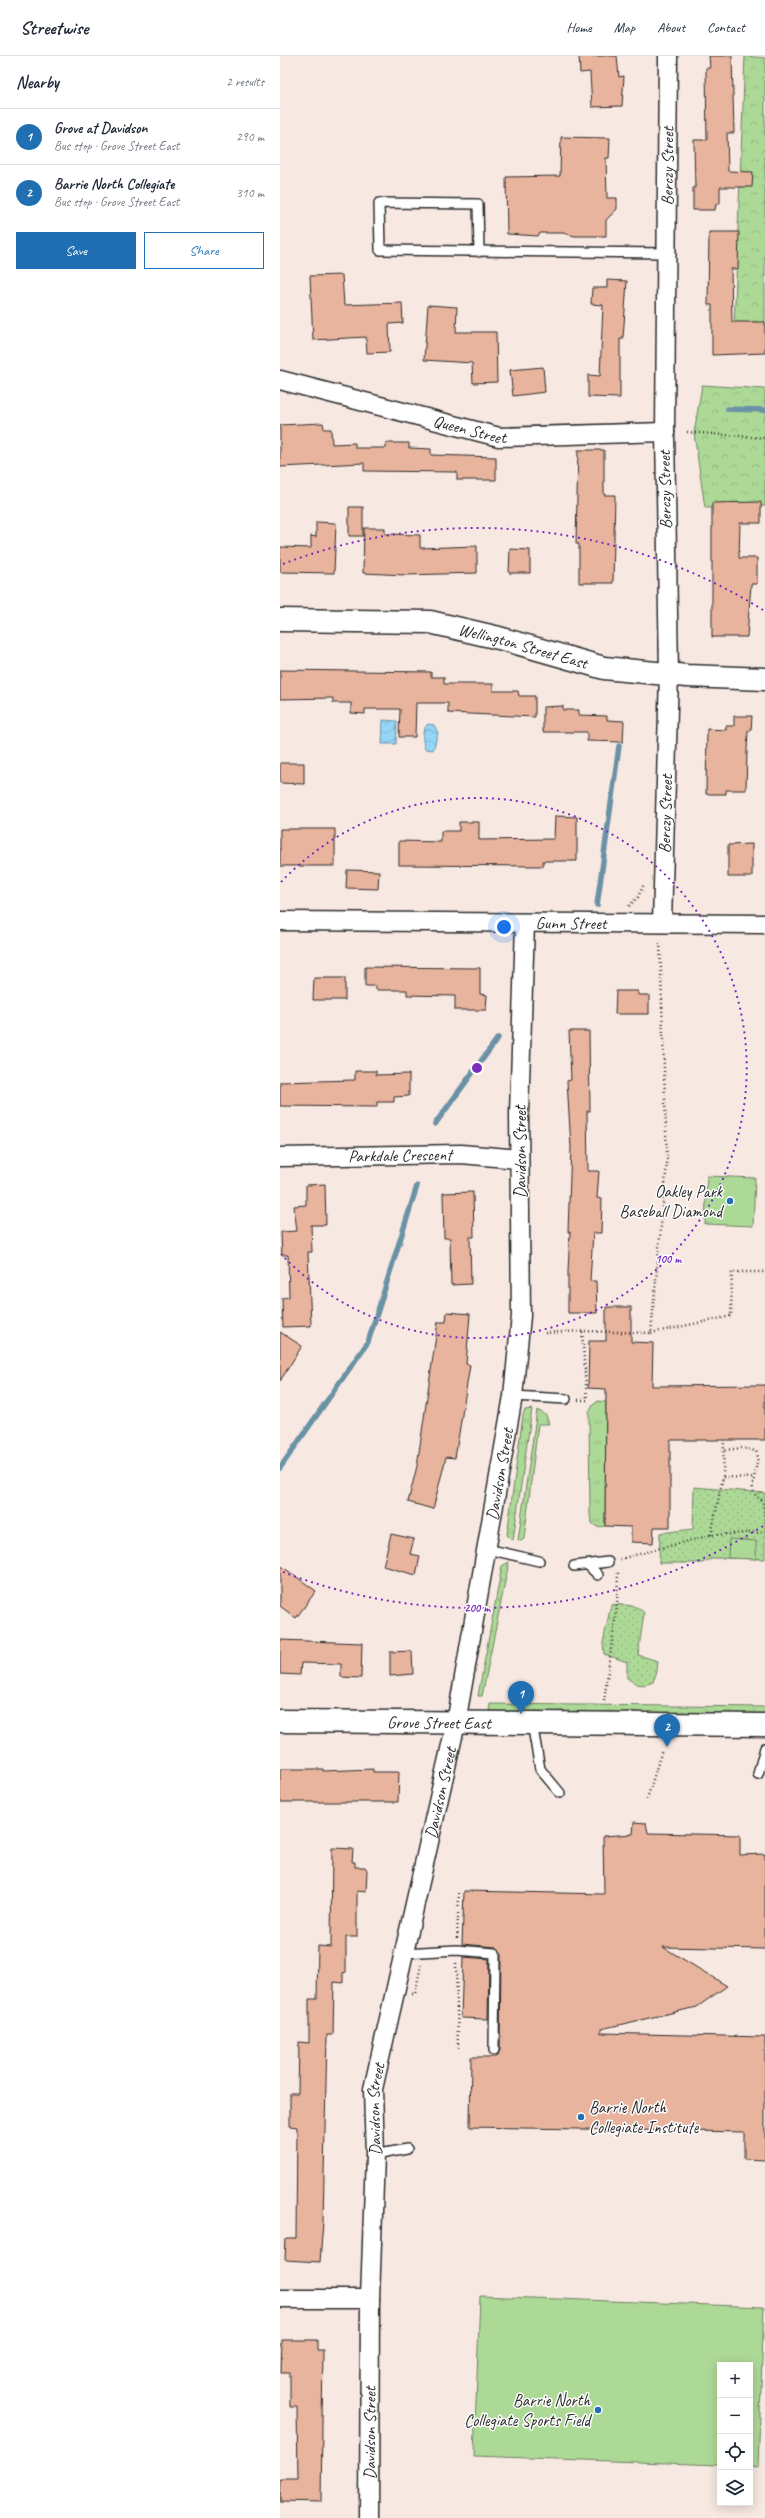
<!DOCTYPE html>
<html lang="en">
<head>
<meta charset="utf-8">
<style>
  body { margin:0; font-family:Caveat,sans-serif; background:#f6f6f7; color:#1f2937 }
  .controls { position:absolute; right:12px; bottom:12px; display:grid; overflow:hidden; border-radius:0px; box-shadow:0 2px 10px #0003 }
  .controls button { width:36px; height:36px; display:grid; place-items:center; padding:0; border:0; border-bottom:1px solid #e0e1e3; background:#fff; color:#1f2937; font:20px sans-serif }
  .you { position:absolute; left:224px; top:871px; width:14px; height:14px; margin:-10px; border:3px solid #fff; border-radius:50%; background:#1a73e8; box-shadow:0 0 0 6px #1a73e833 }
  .badge { display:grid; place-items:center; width:26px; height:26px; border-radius:50%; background:#1f6fb2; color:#fff; font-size:13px; font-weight:700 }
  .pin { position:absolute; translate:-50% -33px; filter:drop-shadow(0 1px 2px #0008) }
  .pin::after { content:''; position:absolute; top:21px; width:14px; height:12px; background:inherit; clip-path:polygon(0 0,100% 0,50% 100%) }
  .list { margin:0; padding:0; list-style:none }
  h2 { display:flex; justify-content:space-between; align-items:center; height:52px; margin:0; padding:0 16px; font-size:17px }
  h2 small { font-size:13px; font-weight:400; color:#747a83 }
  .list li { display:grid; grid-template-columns:26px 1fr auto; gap:12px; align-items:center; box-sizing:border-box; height:56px; padding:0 16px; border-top:1px solid #e0e1e3 }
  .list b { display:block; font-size:15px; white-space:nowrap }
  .list p { margin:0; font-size:13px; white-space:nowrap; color:#747a83 }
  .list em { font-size:13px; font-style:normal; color:#747a83 }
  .actions { display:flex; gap:8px; padding:12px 16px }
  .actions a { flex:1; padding:9px 0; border:1px solid #1f6fb2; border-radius:0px; text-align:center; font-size:14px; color:#1f6fb2 }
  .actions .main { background:#1f6fb2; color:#fff }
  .icon { flex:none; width:22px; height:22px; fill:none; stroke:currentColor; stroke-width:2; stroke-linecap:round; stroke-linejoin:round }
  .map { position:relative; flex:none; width:485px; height:2462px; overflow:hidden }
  header { display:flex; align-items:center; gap:24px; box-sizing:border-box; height:56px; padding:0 20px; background:#fff; border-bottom:1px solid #e0e1e3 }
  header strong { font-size:19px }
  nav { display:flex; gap:22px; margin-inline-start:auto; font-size:14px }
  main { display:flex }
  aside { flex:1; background:#fff }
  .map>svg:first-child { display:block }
  .grass { fill:url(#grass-tufts); stroke:#6c8261 }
  .forest { fill:url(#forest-crowns); stroke:#6c8261 }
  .park { fill:url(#park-dots); stroke:#6c8261 }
  .pitch { fill:#add997; stroke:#6c8261 }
  .water { fill:url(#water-waves); stroke:#6b92a5 }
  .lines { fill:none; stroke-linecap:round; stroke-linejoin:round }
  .stream { stroke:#6b92a5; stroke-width:5.5 }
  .building { fill:#e9b49d; stroke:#2b2b2b }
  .service-casing { stroke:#2b2b2b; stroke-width:12 }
  .minor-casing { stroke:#2b2b2b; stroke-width:21 }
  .tertiary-casing { stroke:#2b2b2b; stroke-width:25 }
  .path { stroke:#2b2b2b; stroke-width:2.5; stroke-dasharray:1 3; stroke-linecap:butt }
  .service { stroke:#fff; stroke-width:9 }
  .minor { stroke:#fff; stroke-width:18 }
  .tertiary { stroke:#fff; stroke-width:22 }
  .ring { fill:none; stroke:#7b2cbf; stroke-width:2; stroke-dasharray:2 4 }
  .poi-dot { fill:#1f6fb2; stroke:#fff; stroke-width:1.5 }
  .labels { text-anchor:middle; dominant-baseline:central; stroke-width:3; stroke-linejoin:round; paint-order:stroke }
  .street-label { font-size:17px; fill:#2b2b2b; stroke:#fff }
  .poi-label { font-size:17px; fill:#2b2b2b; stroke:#fff; text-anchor:end }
  .centre { fill:#7b2cbf; stroke:#fff; stroke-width:2 }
  .ring-label { font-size:12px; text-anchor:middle; font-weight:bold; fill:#7b2cbf; stroke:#fff; stroke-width:3; stroke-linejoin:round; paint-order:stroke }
</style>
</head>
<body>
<header>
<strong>Streetwise</strong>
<nav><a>Home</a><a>Map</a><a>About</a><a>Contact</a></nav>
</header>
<main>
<aside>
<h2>Nearby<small>2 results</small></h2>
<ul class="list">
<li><span class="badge">1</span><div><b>Grove at Davidson</b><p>Bus stop · Grove Street East</p></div><em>290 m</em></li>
<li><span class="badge">2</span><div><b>Barrie North Collegiate</b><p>Bus stop · Grove Street East</p></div><em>310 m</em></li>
</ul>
<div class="actions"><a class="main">Save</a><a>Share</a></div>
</aside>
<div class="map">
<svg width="485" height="2462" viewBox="0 0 485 2462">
  <defs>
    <pattern id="grass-tufts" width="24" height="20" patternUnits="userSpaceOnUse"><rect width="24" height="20" fill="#add997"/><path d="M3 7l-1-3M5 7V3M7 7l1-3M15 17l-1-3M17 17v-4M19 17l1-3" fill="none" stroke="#95ba82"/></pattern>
    <pattern id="forest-crowns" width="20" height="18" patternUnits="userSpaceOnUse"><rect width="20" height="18" fill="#add997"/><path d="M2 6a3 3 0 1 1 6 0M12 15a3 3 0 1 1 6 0" fill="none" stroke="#95ba82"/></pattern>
    <pattern id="park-dots" width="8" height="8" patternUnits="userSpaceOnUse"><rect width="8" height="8" fill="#add997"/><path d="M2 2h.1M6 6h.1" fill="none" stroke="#95ba82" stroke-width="1.8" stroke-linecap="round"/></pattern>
    <pattern id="water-waves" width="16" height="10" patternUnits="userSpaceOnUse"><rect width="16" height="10" fill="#95d6f7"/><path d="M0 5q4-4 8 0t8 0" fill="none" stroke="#81b8d4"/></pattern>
  </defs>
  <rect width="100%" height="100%" fill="#f8e8e2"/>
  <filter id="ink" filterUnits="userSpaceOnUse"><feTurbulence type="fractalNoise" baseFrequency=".025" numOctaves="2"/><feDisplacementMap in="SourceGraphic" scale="8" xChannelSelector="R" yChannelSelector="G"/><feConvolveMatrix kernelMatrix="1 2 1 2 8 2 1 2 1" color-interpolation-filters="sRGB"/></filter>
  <g filter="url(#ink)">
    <path class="grass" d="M318,1345L326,1346L325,1470L317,1471L312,1467L310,1459L309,1357L313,1349Z
      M252,1353L233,1484L227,1479L243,1359L245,1354Z
      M257,1354L266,1359L269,1368H258L244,1483L241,1485L238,1484Z
      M229,1506L202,1640H198L222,1510Z
      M210,1648L485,1651V1659L209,1655Z"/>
    <path class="forest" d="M465,0L485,2V278L454,272Z
      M422,329L485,333V450L425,452L414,377Z"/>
    <path class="park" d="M414,1431L485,1437V1503L434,1502L422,1507H379L380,1477L413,1473Z
      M331,1548C342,1550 357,1547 364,1557L358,1599L378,1605L377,1615L373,1626C362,1631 356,1629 347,1622V1606L324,1598L323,1587Z"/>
    <path class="pitch" d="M427,1120L475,1122L473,1170L425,1168Z
      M449,1483L476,1485V1503L448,1502Z
      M200,2240L484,2251L478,2411L470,2410V2309H440V2409L194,2400Z"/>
    <path class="water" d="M103,664L117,665L116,688H102Z
      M148,668L154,669L158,677L153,694L145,693C142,684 141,675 148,668Z"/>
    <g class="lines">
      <path class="stream" d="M448,353L485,354
        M317,849L339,690
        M155,1068L218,982
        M0,1412L88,1286L137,1130"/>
    </g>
    <path class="building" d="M299,0H337L339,21L344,20L342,50L312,51L310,16L300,17Z
      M429,0H452L454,77H447L448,115L473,116L472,131H440V148H436L435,154H413V132H415L414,84H427L426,12H430Z
      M281,81L330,82L329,102H326L327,142H337V153L326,164V180H295L283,177H260L258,180L227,178L226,121L280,120Z
      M429,176H459L458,213H451L452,266H485V297L432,299V249H428Z
      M62,219L64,249L122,247L123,267L109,268L110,296L87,297L86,281L33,284L30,220Z
      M327,224L347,225L343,283H340V342L308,341V319L320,320L323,249L311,248L312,232H327Z
      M148,249L177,251L176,276H216L217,326L193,327L192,307L144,304Z
      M263,311L265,336L233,340L230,314Z
      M43,367L44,373H51L52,388L75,387V392H106V387H129V392L151,393V399L216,401V424H177V416L84,415V407L0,411V369Z
      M298,394H324V439H335L333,527H299V488H296Z
      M481,446V467H460L459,502H477V528H471L467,581H432V447Z
      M69,451H83V480H69Z
      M36,466L56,467L54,517L0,516V491L31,492V480L36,481Z
      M84,472H105V478L140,479V492L197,490V517L126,519L83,517Z
      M230,493L250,494V517H229Z
      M0,614L151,616V621H164V628H213V635H238L239,640H255V661L168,657V647H136L135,681H119L120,653H85V658L71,657V647H53V642L0,643Z
      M283,650V654H299V659L327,660V664L344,665L343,686L307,685V676H263V651Z
      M454,660H472L471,675H468L467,695L466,734H446V738H426L427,673L446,674V670H454Z
      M0,707H24V728L0,727Z
      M275,760L297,761V805H263V810L119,809V785L161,786V775H179V766H199V784L274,783Z
      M0,773H55V810H0Z
      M472,788V821H448V789Z
      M67,814L99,815L98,833L66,832Z
      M85,911L200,912V938L207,939L206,954H175V940L127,939V934H96V930H85Z
      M34,922H65V944H33Z
      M336,935H358V939H369V958H335Z
      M289,975H309L310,1055H307L308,1115H319L317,1142L322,1143L321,1177H313L310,1225H316L317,1257H288V1215L290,1176H288L291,1091L287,1025L291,1024Z
      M75,1015H96V1019L129,1018V1040L114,1041V1046H97V1051L0,1050V1026L75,1024Z
      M45,1128L46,1169H31L32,1196H28L31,1270L3,1271L2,1242L9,1241L8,1199H2L1,1176L17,1175L14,1150L26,1149V1129Z
      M193,1136L194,1181H190L191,1228L171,1229L170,1182H164L163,1137Z
      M326,1251H351V1286L373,1287L372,1330L485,1329V1384H390V1471H374L373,1487L351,1486V1471L325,1470L326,1333L308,1332L309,1285H326Z
      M167,1256L190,1258L186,1308L190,1309L175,1402L166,1401L153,1453L128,1446L137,1410L158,1266H166Z
      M0,1276L22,1290L0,1325Z
      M111,1478L134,1483L130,1498L140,1500L136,1519L103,1510Z
      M0,1509L36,1535L16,1562L0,1550Z
      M0,1584L82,1587L81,1622L61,1621V1608L21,1607L20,1619L0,1618Z
      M132,1595L133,1618L110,1620V1596Z
      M0,1713H43V1715L93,1713V1716H119L118,1746H0Z
      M354,1766L366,1767L368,1777L460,1779V1799L485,1798V1893L383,1891L447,1930L417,1951L321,1973V1977L485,1981V2104L464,2103V2076L190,2071L191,2001H217L220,1994L221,1897L216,1891L182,1888L184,1835L324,1838L323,1780L353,1778Z
      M52,1792L73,1793L72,1806H75V1811H85L87,1814L86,1836L77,1835V1881H66V1916L63,1917V1927L54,1926L53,1979H47L43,2166L40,2206L5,2204L6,2182H16L17,2071L10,2070V2037H18L19,1986L29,1987V1943H37L38,1890L51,1891Z
      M183,1901L209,1903L208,1963L181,1962Z
      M2,2284H37V2294H43L41,2446L0,2445L1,2423H18L17,2351H10V2317H1Z"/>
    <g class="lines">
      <defs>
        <path id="service" d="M199,196L198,148L99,147L100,194L386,197
          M233,1340L286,1343
          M207,1493L259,1505
          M308,1509L318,1519
          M294,1510L328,1506
          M252,1667L260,1713L280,1737
          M478,1718L485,1692
          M124,1897L176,1894L215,1897L214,1994
          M95,2099L127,2093"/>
        <g id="minor">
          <path id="s1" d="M0,324L219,381L385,376"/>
          <path id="s2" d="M0,865L485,868"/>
          <path id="s3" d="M382,867L389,617L385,376L388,0"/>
          <path id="s4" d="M0,1101L181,1098L239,1103"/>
          <path d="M0,2243H90"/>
          <path id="s5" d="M89,2462L90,2243L95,2099L93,2033L176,1667L233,1340L241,1260L239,1058L245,867"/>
        </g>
        <g id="tertiary">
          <path id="s6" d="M0,564L150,566L219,582L324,612L407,620L485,623"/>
          <path id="s7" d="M0,1665L485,1669"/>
        </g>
      </defs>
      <use href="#service" class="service-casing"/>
      <use href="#minor" class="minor-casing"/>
      <use href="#tertiary" class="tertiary-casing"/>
      <path class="path" d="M407,376L485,382
        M349,850L358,841L364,828
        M265,1277L302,1275L371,1277L387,1106L380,885
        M371,1277L451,1260L452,1216H485
        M298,1344H307L302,1275
        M445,1394L462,1392L476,1395L478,1401L474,1422
        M443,1421L474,1422C471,1434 473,1439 483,1445L485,1466
        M431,1479L443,1421L444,1384
        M340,1503L431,1479L485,1476
        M324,1645L337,1549L338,1515
        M367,1743L382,1694
        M177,1882L179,1837
        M176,1907L178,1992
        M132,1938H135L141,1909"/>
      <use href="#service" class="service"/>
      <use href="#minor" class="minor"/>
      <use href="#tertiary" class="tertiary"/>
    </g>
  </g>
  <g class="ring">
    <path d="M1 826A270 270 0 1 1 1 1198"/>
    <path d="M483 1470A540 540 0 0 1 3 1516M3 508A540 540 0 0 1 483 554"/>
  </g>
  <g class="poi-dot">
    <circle cx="450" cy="1145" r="4"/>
    <circle cx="301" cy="2061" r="4"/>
    <circle cx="318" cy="2354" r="4"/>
  </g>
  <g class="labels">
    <g class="street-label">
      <text stroke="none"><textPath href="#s3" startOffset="757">Berczy Street</textPath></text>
      <text stroke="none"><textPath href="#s1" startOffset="196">Queen Street</textPath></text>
      <text transform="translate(385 434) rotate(-91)">Berczy Street</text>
      <text stroke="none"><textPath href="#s6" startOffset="246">Wellington Street East</textPath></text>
      <text stroke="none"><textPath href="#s3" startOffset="109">Berczy Street</textPath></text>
      <text stroke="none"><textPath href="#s2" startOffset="291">Gunn Street</textPath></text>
      <text transform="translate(240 1096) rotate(-90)">Davidson Street</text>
      <text stroke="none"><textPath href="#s4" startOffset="120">Parkdale Crescent</textPath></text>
      <text stroke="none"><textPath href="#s5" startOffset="1057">Davidson Street</textPath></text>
      <text stroke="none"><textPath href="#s7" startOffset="159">Grove Street East</textPath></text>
      <text stroke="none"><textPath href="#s5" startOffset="733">Davidson Street</textPath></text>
      <text stroke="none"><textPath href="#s5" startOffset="409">Davidson Street</textPath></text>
      <text stroke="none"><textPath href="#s5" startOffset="85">Davidson Street</textPath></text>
    </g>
    <g class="poi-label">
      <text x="442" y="1135">Oakley Park<tspan x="442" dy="20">Baseball Diamond</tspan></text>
      <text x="309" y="2051" text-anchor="start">Barrie North<tspan x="309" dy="20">Collegiate Institute</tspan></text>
      <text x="310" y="2344">Barrie North<tspan x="310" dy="20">Collegiate Sports Field</tspan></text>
    </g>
  </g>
  <circle cx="197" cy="1012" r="6" class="centre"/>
  <g class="ring-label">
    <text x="388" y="1207">100 m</text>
    <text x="197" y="1556">200 m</text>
  </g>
</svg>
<div class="controls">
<button>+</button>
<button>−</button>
<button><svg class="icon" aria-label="locate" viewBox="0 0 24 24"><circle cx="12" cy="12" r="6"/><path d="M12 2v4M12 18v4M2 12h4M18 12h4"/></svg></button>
<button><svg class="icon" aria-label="layers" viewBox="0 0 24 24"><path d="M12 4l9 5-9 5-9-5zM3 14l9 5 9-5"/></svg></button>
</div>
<div class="you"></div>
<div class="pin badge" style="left:241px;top:1658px">1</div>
<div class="pin badge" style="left:387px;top:1691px">2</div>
</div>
</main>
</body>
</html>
